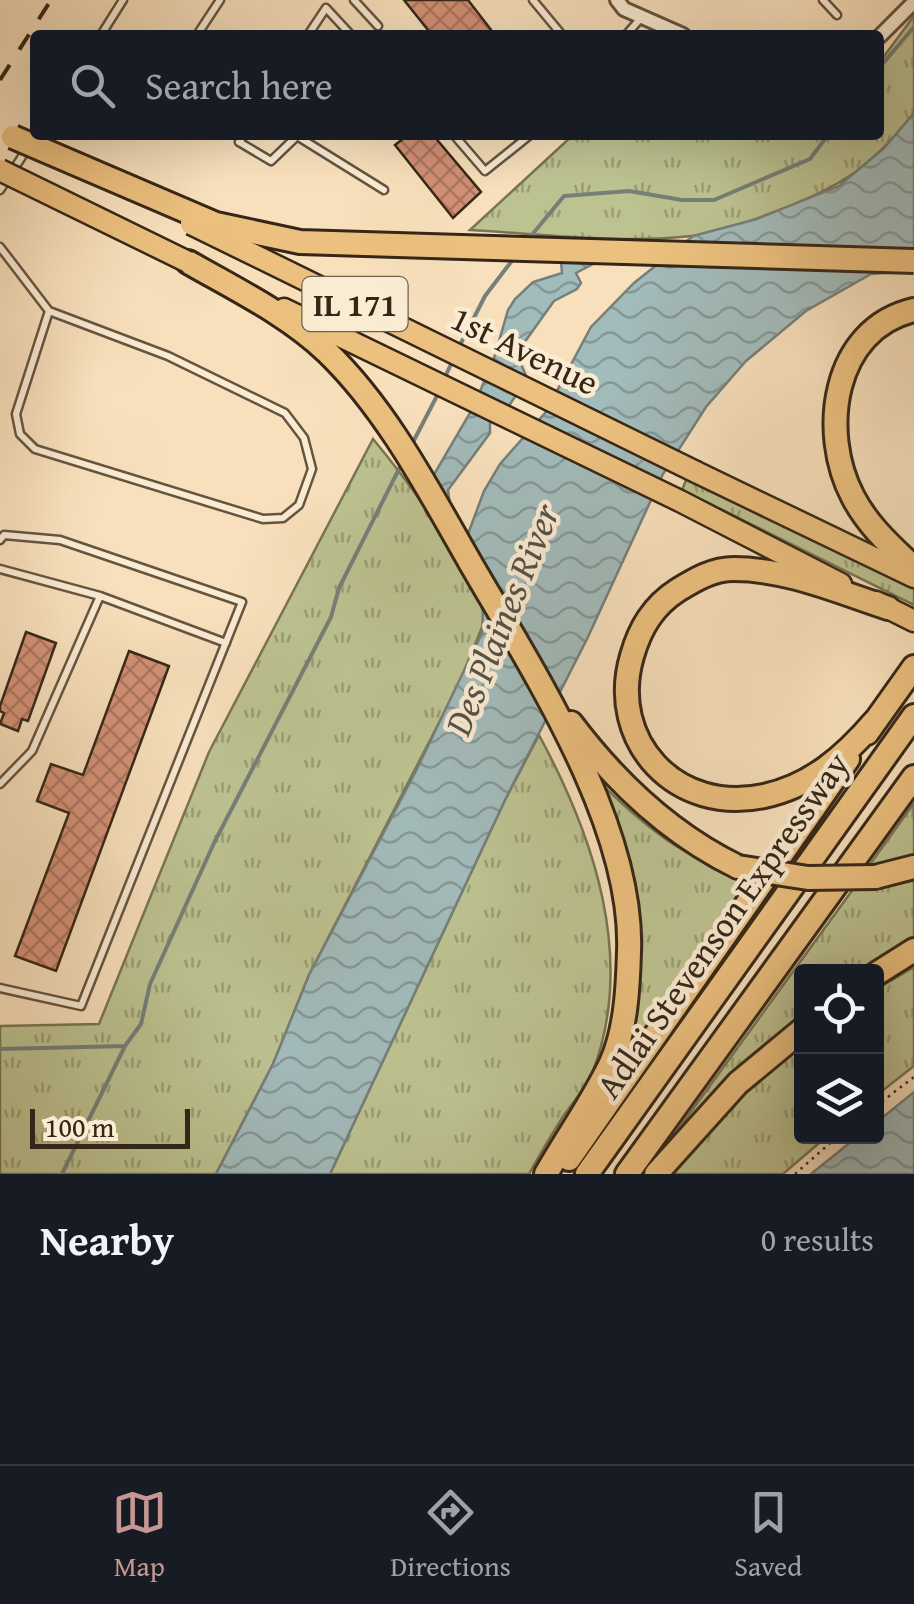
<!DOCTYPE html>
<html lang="en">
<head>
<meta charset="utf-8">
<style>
  body { margin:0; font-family:"Gentium Book Plus",serif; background:#242831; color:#f1f3f6 }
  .controls { position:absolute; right:30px; bottom:30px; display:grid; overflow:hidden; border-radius:10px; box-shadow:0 10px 40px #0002 }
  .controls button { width:90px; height:90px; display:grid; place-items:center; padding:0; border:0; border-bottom:2px solid #363941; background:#171b24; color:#f1f3f6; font:50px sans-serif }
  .scale { position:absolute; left:30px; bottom:25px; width:160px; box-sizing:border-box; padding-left:10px; border:5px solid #352617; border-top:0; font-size:28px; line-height:35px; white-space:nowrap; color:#352617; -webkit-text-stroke:8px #faebd3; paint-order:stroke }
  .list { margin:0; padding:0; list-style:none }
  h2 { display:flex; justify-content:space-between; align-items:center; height:130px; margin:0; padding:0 40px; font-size:42px }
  h2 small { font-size:32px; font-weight:400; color:#9ea1a6 }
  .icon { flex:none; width:55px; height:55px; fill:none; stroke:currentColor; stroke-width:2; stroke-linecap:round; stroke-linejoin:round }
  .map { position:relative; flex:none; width:914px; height:1174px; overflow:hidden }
  .search { position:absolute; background:#171b24; box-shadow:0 10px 40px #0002; left:30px; right:30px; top:30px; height:110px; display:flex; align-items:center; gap:25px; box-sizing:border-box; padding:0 35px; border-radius:10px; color:#9ea1a6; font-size:38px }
  .sheet { height:290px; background:#171b24 }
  nav { display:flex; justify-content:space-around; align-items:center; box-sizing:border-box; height:140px; border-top:2px solid #363941; background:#171b24; font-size:28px; color:#9ea1a6 }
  nav a { display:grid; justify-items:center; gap:5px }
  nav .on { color:#c59692 }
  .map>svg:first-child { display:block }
  .grass { fill:url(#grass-tufts); stroke:#797454; stroke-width:2.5 }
  .water { fill:url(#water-waves); stroke:#767f79; stroke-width:2.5 }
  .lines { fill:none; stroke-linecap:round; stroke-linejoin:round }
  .stream { stroke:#767f79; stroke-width:4 }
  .building { fill:url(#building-cross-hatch); stroke:#352617; stroke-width:2.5 }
  .lane-casing { stroke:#665440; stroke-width:11 }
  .street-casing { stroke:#665440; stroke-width:18 }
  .primary-casing { stroke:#352617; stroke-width:25 }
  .highway-casing { stroke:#352617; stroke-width:28 }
  .path { stroke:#352617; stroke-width:2.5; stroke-dasharray:2.5 5; stroke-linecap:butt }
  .lane { stroke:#faebd3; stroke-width:6 }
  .street { stroke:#faebd3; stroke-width:12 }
  .primary { stroke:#ecc07e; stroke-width:20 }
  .highway { stroke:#ecc07e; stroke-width:22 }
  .rail { stroke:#352617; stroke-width:4; stroke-dasharray:18 18; stroke-linecap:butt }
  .primary-bridge-casing { stroke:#352617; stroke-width:25; stroke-linecap:butt }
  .highway-bridge-casing { stroke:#352617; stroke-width:28; stroke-linecap:butt }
  .primary-bridge { stroke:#ecc07e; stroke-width:20 }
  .highway-bridge { stroke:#ecc07e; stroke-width:22 }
  .labels { text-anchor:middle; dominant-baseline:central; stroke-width:9; stroke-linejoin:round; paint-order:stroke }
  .shield { fill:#faebd3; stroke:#70614f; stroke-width:2.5 }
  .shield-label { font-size:32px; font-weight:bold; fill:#352617 }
  .street-label { font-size:35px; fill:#352617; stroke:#faebd3 }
  .water-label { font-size:38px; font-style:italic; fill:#565348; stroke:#faebd3 }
</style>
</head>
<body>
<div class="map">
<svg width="914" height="1174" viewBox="0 0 914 1174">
  <defs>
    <pattern id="grass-tufts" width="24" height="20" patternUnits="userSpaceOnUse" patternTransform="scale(2.5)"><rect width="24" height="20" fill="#bdc291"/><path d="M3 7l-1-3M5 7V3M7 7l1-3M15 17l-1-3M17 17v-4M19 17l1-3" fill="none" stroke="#9a9d75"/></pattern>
    <pattern id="water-waves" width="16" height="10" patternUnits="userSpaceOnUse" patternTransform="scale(2.5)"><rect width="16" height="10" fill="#a2bbbb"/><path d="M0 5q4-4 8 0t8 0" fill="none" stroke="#859897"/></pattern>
    <pattern id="building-cross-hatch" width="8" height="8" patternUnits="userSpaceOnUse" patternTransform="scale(2.5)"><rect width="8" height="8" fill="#d39176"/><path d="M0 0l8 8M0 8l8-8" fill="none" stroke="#ac7660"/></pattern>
  </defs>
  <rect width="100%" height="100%" fill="#f8e0bc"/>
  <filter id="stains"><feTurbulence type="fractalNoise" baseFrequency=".002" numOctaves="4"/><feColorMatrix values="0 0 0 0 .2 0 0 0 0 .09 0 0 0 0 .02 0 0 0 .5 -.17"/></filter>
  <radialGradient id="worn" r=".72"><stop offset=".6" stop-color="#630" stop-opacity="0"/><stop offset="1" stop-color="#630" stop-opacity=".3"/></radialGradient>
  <path class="grass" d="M914,16V113C867,173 835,189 766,215C743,224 717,234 692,236C619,244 543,234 470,230L573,135H879V63Z
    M373,439C409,482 440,526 466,576C473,590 483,604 485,620L458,686L309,975L273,1064L216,1174H0V1026L99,1024L209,752Z
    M687,478L914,588V605L682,490Z
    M539,735C593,835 636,957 593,1071C587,1086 574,1101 564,1115C552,1134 540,1154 529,1174H330L505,800Z
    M594,776C640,824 687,862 752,879L607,1081L638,980Z
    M914,803V859L866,870Z
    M914,878V940L864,971L802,972L801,1017L769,1044L678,1138L674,1135L854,888Z
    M914,967V1066L877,1095V989Z
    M801,1045L802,1136L826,1137L783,1174H670L742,1093Z"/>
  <path class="water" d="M914,113V266L901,272L871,274L806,311L746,361L706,407L663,474L587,639L505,800L330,1174H216L273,1064L309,975L417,769L482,633L483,609L457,558L429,483L474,406L495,355L508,310L515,299L533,282L562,273L561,261H599L576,273L581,283L577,289L554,301L519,350L518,357L527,378L509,406L490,420V433L448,490L451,512L465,542L484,491L500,464L545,413L591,327L634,283L693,236L757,219L839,186L884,148Z
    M914,1092V1174H811L857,1137L876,1136L877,1122Z"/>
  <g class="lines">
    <path class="stream" d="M879,68L914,27
      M526,242L564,196L629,191L682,200H714L810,159L828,135
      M459,347L485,296L514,258
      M444,379L453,360
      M411,446L439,392
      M0,1049L125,1046
      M62,1174L125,1046L141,1024L150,984L214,843L331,617L339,588L402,463"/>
  </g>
  <path class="building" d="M404,0H468L495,35H432Z
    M408,135H433L481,192L453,218L395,145Z
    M26,632L56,643L28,721L22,719L18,731L0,724L4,713L0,711V706Z
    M129,651L169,666L56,971L15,956L69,813L37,801L51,764L83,775Z"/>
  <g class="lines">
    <defs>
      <path id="lane" d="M354,0L378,26
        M533,0L562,35
        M823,0L837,15
        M101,35L123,0
        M197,35L220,0
        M308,35L326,8L351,35
        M626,35L641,18
        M244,135L239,142L271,161L298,135
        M454,135L485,171L530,135
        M297,136L384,190
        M0,190L27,149
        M0,247L49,311L168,356L285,413L304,438L312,469L299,505L283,518L263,519L35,449L20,434L16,414L49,311
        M0,540L4,535L60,540L242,602L81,1006L0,988
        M0,569L100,596L32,751L0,784
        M100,596L226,643"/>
      <path id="street" d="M617,0L624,9L683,35
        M879,37L914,2"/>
      <path id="primary" d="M284,309L680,501L841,584
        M696,472L914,577
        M876,602L914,621"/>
      <path id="highway" d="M188,262C235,289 287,314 327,352C388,411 429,491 471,564C533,671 634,825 629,952C628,987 626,1030 611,1063C593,1101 567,1137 546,1174
        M914,310C832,329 819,433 853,497C868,526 891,546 914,568
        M875,721C845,756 811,786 764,796C677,815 607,742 632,656C640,628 653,606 678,590C696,579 713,569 734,569C787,569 839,592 888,608
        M571,723C617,784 670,834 738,867
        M867,733L914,667
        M875,877L914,867
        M876,974L914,950
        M569,1159L848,759
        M587,1174L914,716
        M627,1174L914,777
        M656,1174L738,1083L802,1030"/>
    </defs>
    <use href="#lane" class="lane-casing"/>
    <use href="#street" class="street-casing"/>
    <use href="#primary" class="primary-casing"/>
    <use href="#highway" class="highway-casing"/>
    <path class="path" d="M876,1106L914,1077
      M795,1174L838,1136"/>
    <use href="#lane" class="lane"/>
    <use href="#street" class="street"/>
    <use href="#primary" class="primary"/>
    <use href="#highway" class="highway"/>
    <path class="rail" d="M0,80L51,0"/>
    <defs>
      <path id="primary-bridge" d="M0,170L188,262
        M191,224L696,472"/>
      <path id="highway-bridge" d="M13,137L216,224L300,242L914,261
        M738,867L808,878L875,877"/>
    </defs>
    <use href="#primary-bridge" class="primary-bridge-casing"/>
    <use href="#highway-bridge" class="highway-bridge-casing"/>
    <use href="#primary-bridge" class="primary-bridge"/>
    <use href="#highway-bridge" class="highway-bridge"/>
  </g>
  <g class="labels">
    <rect class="shield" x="302.5" y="277" width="105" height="54" rx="8"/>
    <g class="shield-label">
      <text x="355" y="304">IL 171</text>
    </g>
    <g class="street-label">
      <text transform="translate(525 350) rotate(26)">1st Avenue</text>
      <text transform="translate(722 925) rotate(-55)">Adlai Stevenson Expressway</text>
    </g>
    <g class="water-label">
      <text transform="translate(501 619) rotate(-68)">Des Plaines River</text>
    </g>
  </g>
  <rect width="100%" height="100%" filter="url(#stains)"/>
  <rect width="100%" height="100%" fill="url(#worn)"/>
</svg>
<div class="controls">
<button><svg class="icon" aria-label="locate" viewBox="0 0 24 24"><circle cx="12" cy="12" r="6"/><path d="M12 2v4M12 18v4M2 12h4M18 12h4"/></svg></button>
<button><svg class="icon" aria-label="layers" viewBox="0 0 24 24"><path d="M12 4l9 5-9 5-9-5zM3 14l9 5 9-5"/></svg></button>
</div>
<div class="scale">100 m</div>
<div class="search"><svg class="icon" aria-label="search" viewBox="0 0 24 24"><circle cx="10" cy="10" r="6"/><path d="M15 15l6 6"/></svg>Search here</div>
</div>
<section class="sheet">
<h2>Nearby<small>0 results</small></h2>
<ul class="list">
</ul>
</section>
<nav>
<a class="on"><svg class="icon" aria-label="map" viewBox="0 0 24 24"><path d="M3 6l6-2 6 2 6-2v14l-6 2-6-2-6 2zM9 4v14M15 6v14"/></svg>Map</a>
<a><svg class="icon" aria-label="directions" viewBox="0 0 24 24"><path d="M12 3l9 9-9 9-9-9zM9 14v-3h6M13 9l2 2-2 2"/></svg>Directions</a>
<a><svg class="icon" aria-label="saved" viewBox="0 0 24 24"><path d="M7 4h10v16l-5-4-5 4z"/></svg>Saved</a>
</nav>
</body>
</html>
